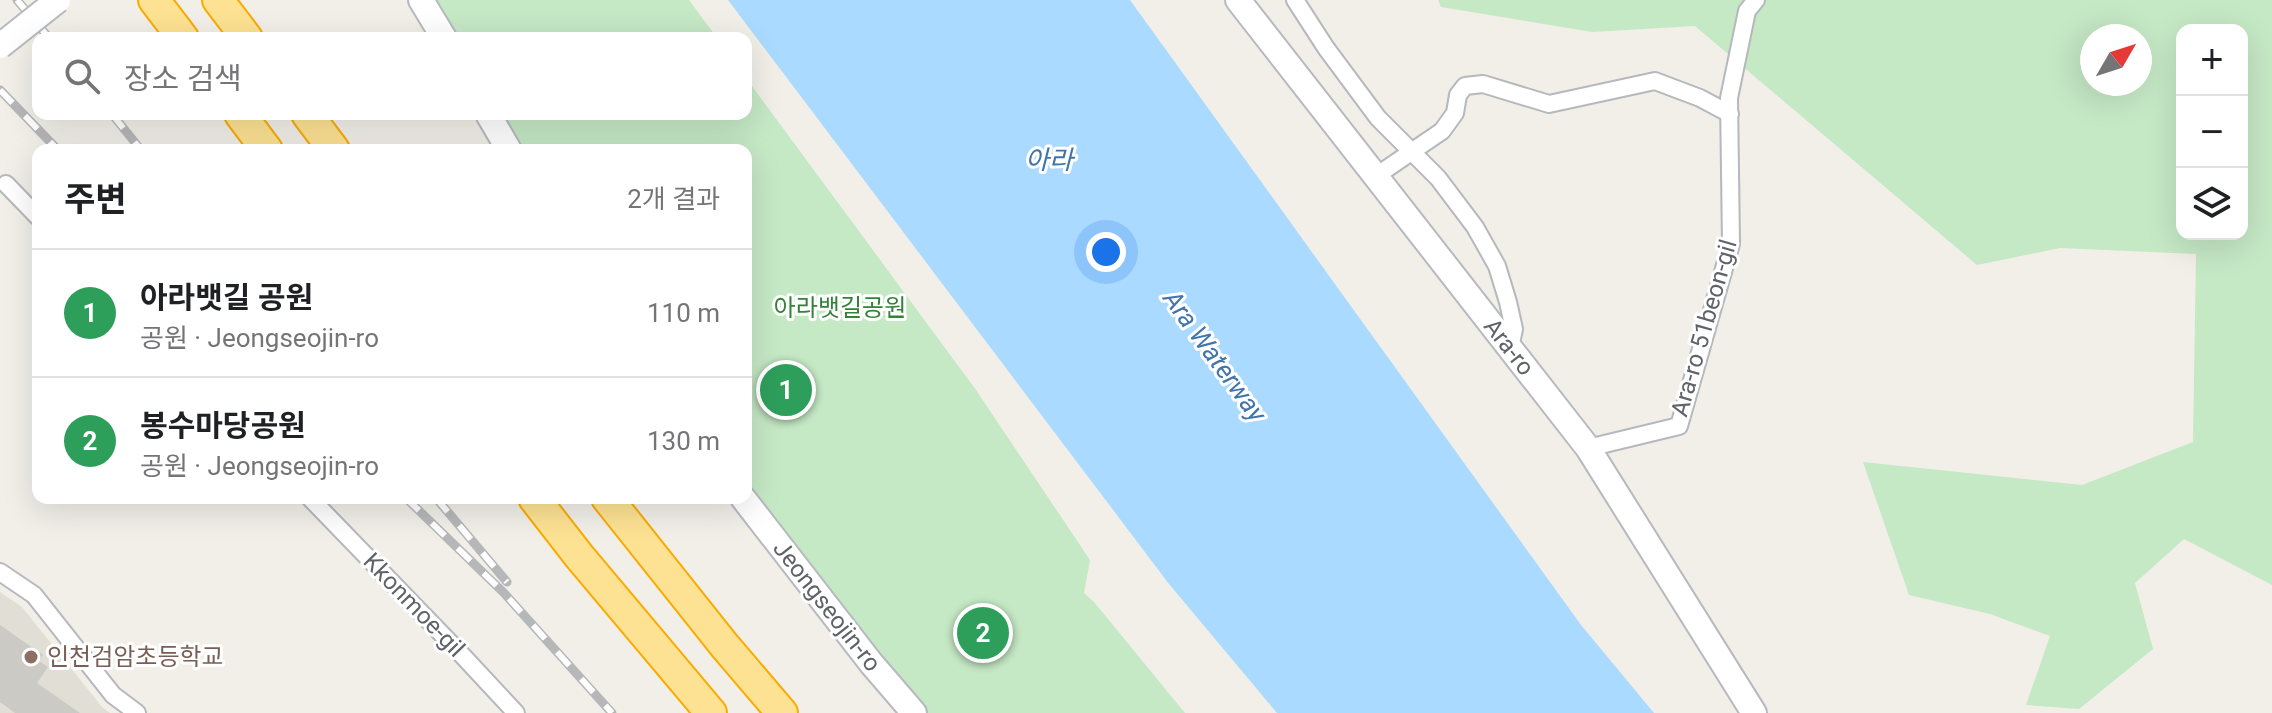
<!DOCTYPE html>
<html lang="ko">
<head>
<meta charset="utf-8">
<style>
  body { margin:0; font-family:Roboto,"Noto Sans KR",sans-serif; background:#f2f2f2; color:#202124 }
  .controls { position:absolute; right:24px; top:24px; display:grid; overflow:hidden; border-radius:16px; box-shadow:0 8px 32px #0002 }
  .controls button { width:72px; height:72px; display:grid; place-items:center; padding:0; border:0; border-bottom:2px solid #e0e0e0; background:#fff; color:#202124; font:40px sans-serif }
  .compass { position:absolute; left:2080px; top:24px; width:72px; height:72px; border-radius:50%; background:#fff; box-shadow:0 8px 32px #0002; rotate:51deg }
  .you { position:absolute; left:1106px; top:252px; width:28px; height:28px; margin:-20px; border:6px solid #fff; border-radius:50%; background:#1a73e8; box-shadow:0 0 0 12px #1a73e833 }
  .badge { display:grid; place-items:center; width:52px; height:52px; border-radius:50%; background:#ea4335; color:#fff; font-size:26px; font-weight:700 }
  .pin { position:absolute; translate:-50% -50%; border:4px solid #fff; box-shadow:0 2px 8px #0006 }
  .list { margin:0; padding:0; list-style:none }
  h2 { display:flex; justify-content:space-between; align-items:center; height:104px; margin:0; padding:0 32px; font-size:34px }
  h2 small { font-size:26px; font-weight:400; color:#757577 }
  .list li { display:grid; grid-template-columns:52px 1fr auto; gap:24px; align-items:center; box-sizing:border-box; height:128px; padding:0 32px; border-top:2px solid #e0e0e0 }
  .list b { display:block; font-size:30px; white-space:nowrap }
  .list p { margin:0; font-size:26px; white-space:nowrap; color:#757577 }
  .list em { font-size:26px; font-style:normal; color:#757577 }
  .icon { flex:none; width:44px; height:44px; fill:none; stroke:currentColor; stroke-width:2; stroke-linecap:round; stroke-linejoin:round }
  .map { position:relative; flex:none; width:2272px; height:713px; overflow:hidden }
  .search { position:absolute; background:#fff; box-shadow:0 8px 32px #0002; left:32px; top:32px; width:720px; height:88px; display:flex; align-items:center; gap:20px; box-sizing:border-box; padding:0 28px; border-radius:16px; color:#757577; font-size:30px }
  .panel { position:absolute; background:#fff; box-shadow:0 8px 32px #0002; left:32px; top:144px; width:720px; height:360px; border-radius:16px }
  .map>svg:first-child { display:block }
  .education { fill:#e1ded6 }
  .green { fill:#c5e8c5; fill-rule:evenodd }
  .water { fill:#aadaff }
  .building { fill:#cccac5 }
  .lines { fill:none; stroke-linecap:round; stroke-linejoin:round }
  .street-casing { stroke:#b5b8bc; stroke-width:20 }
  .secondary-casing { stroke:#b6babf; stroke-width:28 }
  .highway-casing { stroke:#f9ab00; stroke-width:34 }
  .street { stroke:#fff; stroke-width:16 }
  .secondary { stroke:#fff; stroke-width:24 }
  .highway { stroke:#fde293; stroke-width:30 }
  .rail-casing { stroke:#b6b7b8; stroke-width:9 }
  .rail { stroke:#fff; stroke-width:6; stroke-dasharray:18; stroke-linecap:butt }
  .secondary-bridge-casing { stroke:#b6babf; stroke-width:28; stroke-linecap:butt }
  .secondary-bridge { stroke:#fff; stroke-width:24 }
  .education-dot { fill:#8d6e63; stroke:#fff; stroke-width:3 }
  .labels { text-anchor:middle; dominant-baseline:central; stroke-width:6; stroke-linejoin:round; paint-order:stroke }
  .park-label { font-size:24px; fill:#348238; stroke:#fff }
  .street-label { font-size:24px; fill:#5f6368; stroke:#fff }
  .education-label { font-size:24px; fill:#785e54; stroke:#fff; text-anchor:start }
  .water-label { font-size:26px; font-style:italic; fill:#4174aa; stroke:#fff }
</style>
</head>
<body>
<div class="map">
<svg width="2272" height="713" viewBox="0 0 2272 713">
  <rect width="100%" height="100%" fill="#f1efe8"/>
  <path class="education" d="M0,592L22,607L102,707L110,713H0Z"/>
  <path class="green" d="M421,0H689L717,38H444Z
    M1438,0H2272V585L2184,539L2135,583L2153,649L2079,709L2026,705L2050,636L1990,614L1909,595L1863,462L2082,485L2193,442L2196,254L2060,248L1977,265L1695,26L1592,32L1441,7ZM2182,30H2242V234H2182ZM2092,36H2140V84H2092Z
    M746,78L976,390L1090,560L1084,593L1094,602L1185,713H914L746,498V150H509L488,114H746Z"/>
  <path class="water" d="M728,0H1130L1581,625L1654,713H1277L1169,584Z"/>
  <path class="building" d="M0,625L43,655L39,661L48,667L37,683L80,713H15L0,702Z"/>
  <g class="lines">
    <defs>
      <path id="street" d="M1295,0L1326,48L1378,118L1438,178L1475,227L1497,266L1508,302L1514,329L1510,348
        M1376,176L1442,131L1455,113L1458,95L1465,86L1483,84L1549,104L1655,81L1700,98L1730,114
        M6,184L38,217
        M1588,448L1679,426L1731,244L1729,98L1747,11L1756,0
        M310,498L462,655L516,713
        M0,572L34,595L113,695L137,713"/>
      <path id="secondary" d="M421,0L444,38
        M1238,0L1588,448L1754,713
        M488,114L509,150
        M743,498L871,663L914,713"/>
      <path id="highway" d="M154,0L183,38
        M218,0L247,38
        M240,114L267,150
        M307,114L334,150
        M534,498L579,556L711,713
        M607,498L724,645L782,713"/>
    </defs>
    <use href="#street" class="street-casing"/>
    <use href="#secondary" class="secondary-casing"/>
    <use href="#highway" class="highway-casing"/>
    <use href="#street" class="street"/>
    <use href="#secondary" class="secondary"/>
    <use href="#highway" class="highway"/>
    <defs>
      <path id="rail" d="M17,0L49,38
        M0,90L58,150
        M112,114L141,150
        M406,498L504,593L612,713
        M436,498L507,582"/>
    </defs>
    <use href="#rail" class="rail-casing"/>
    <use href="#rail" class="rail"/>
    <defs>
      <path id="secondary-bridge" d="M0,46L58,0"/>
    </defs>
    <use href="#secondary-bridge" class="secondary-bridge-casing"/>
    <use href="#secondary-bridge" class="secondary-bridge"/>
  </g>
  <circle class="education-dot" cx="31" cy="657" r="8"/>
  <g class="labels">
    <g class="park-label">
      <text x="840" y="308">아라뱃길공원</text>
    </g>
    <g class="street-label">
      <text transform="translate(1704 328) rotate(-74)">Ara-ro 51beon-gil</text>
      <text transform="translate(1509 347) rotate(52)">Ara-ro</text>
      <text transform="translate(414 605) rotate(46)">Kkonmoe-gil</text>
      <text transform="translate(827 606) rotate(52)">Jeongseojin-ro</text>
    </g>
    <g class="education-label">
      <text x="47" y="657">인천검암초등학교</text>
    </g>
    <g class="water-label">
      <text x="1049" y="160">아라</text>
      <text transform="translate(1215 356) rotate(54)">Ara Waterway</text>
    </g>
  </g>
</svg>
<div class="controls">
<button>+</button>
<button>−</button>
<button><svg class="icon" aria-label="layers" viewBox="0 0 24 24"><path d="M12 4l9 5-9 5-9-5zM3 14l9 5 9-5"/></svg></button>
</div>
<svg class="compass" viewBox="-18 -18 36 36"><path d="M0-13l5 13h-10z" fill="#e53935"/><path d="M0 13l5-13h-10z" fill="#757577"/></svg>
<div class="you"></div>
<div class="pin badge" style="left:786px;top:390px;background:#2e9e5b">1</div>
<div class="pin badge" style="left:983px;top:633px;background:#2e9e5b">2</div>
<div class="search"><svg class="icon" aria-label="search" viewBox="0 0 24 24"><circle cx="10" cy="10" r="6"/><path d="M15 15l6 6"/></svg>장소 검색</div>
<section class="panel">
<h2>주변<small>2개 결과</small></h2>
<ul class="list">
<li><span class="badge" style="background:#2e9e5b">1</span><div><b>아라뱃길 공원</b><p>공원 · Jeongseojin-ro</p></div><em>110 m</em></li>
<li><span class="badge" style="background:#2e9e5b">2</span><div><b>봉수마당공원</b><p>공원 · Jeongseojin-ro</p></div><em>130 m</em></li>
</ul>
</section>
</div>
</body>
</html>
